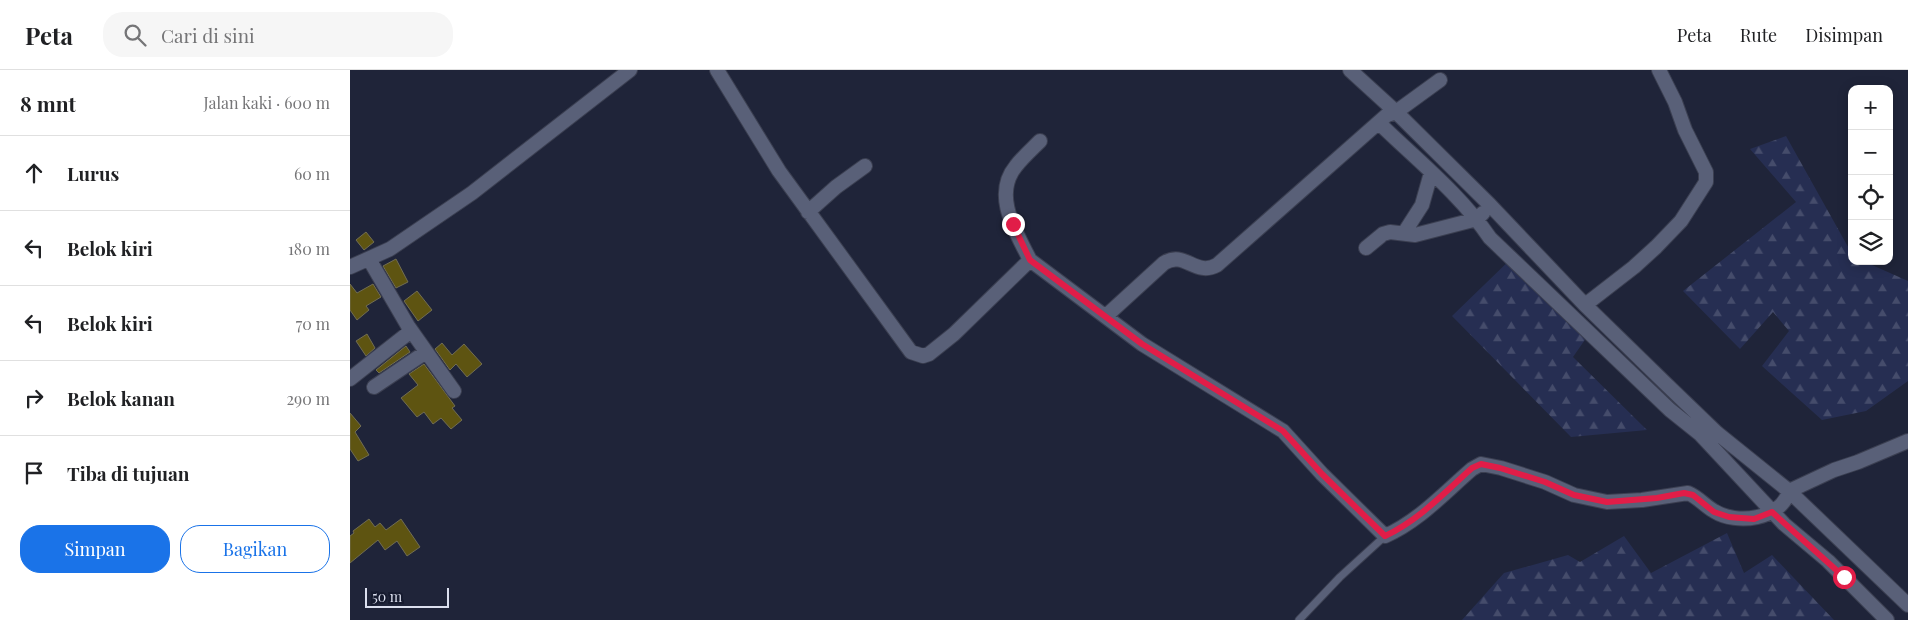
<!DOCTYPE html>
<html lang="id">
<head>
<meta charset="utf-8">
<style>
  body { margin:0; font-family:"Playfair Display",serif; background:#f6f6f6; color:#202124 }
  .controls { position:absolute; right:15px; top:15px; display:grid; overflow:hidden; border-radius:10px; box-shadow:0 2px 12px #0003 }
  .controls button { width:45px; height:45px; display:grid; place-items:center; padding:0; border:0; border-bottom:1px solid #e0e0e0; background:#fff; color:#202124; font:25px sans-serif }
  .scale { position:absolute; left:15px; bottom:12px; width:84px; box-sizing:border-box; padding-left:5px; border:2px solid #dbdfee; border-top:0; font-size:14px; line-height:18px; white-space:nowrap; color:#dbdfee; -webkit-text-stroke:4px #161b2f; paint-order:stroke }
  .stop { position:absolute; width:15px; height:15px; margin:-11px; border:4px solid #e11d48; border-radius:50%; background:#fff }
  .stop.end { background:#e11d48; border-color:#fff; box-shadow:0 1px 5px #0008 }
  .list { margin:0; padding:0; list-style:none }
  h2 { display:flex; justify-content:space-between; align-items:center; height:65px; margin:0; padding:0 20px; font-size:21px }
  h2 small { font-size:16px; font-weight:400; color:#757577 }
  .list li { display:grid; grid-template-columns:32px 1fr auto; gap:15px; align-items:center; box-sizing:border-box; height:75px; padding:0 20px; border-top:1px solid #e0e0e0 }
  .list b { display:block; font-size:19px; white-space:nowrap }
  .list em { font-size:16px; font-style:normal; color:#757577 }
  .actions { display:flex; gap:10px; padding:15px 20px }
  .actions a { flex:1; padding:11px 0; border:1px solid #1a73e8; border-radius:20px; text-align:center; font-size:18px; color:#1a73e8 }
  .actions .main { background:#1a73e8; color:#fff }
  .icon { flex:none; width:28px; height:28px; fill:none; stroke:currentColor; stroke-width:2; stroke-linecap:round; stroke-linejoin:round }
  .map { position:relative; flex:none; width:1558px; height:550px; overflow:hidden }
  header { display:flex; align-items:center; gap:30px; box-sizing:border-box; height:70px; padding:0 25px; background:#fff; border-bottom:1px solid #e0e0e0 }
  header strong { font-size:24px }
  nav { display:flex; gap:28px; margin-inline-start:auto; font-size:18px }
  .search { width:350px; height:45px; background:#f6f6f6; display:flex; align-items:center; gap:12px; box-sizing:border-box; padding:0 18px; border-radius:20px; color:#757577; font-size:19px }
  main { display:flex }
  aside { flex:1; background:#fff }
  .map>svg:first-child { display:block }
  .forest { fill:url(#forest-firs) }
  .building { fill:#5e5411; stroke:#716d53 }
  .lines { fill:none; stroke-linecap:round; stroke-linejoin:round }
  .lane-casing { stroke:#3b3f51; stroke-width:9 }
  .street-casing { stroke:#3b3f51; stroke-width:16 }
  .lane { stroke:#596078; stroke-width:7 }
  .street { stroke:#596078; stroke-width:14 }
  .route { stroke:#e11d48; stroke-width:6 }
</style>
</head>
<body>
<header>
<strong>Peta</strong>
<div class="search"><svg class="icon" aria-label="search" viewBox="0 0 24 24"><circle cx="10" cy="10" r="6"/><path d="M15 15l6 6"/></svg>Cari di sini</div>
<nav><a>Peta</a><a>Rute</a><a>Disimpan</a></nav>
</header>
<main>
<aside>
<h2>8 mnt<small>Jalan kaki · 600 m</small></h2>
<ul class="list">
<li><svg class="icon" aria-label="ahead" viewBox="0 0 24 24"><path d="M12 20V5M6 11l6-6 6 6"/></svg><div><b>Lurus</b></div><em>60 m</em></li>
<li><svg class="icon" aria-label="left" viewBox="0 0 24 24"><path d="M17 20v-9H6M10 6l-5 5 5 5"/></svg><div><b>Belok kiri</b></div><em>180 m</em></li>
<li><svg class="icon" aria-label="left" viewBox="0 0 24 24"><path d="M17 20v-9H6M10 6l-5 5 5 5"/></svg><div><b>Belok kiri</b></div><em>70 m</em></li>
<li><svg class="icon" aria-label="right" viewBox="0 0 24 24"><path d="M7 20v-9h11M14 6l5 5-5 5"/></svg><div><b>Belok kanan</b></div><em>290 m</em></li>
<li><svg class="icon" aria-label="arrive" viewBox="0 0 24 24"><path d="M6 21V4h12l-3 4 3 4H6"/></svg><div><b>Tiba di tujuan</b></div></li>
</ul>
<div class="actions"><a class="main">Simpan</a><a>Bagikan</a></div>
</aside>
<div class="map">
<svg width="1558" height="550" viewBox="0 0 1558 550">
  <defs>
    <pattern id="forest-firs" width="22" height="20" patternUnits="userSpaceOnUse" patternTransform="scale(1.25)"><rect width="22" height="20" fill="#262e52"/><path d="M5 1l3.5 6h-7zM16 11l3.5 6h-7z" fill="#454c6b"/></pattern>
  </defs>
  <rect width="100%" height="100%" fill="#1f2439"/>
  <path class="forest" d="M1436,66L1502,184V191H1513L1558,211V311L1516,341L1472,350L1412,296L1439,261L1423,242L1390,279L1333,221L1446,132L1400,79Z
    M1166,184L1241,261L1223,287L1297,360L1221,367L1102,246Z
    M1377,463L1394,503L1422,485L1484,550H1112L1154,503L1218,485L1230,492L1274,466L1301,503Z"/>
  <path class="building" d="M16,162L24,172L14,180L6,170Z
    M46,189L58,212L46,218L33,196Z
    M0,214L7,223L23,214L31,227L16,236L19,240L7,250L0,240Z
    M67,221L82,240L68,251L54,231Z
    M17,264L25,278L16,286L6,271Z
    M92,273L102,285L114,274L132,294L117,307L106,294L100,300L85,279Z
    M56,276L60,282L29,303L26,300Z
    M74,294L105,336L102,338L112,350L101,359L91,348L83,354L74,342L67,347L51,328L68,315L59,304Z
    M0,343L11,356L5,362L19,385L8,391L0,379Z
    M19,449L25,457L30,453L36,460L51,449L70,477L57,486L47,471L35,480L28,470L0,493V466L4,463L3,461Z"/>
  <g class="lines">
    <defs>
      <path id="lane" d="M949,550L990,507L1035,466"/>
      <path id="street" d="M367,0L429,101L561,282L573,286L579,284L604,264L680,190L792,274L933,361L972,404L1035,466C1069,451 1094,423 1122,399L1131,394L1151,398L1195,412L1224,425L1257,432L1292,430L1338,423C1348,427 1355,436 1364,441C1386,455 1431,450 1439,421L1484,400L1508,392L1558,371
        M1000,0L1046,42L1140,135L1235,235L1315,313L1367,363L1439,421L1558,535
        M1029,53C1067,90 1110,124 1140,168L1320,340L1350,364L1434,454L1478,491L1537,550
        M458,142L486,117L515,96
        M1054,163L1072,135L1081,103
        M1016,178L1033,164L1040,162L1065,165L1127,149L1133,143
        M19,189L58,256L104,321
        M680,190C666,162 642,125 666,96C673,87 682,79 690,71
        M0,197L40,179L122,123L280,0
        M1235,235L1284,197L1306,177L1331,151L1356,112V102L1335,60L1325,32L1309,0
        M756,246L814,193C835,180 845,207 867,195L1037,45L1046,42L1090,10
        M0,309L61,261
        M24,317L76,282"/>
    </defs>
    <use href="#lane" class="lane-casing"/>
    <use href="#street" class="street-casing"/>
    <use href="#lane" class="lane"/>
    <use href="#street" class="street"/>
  </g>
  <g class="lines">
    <path class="route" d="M663,154L680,190L792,274L933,361L972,404L1035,466C1069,450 1094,423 1122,398L1131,394L1150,398L1195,412L1224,425L1257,432L1307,428L1334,423L1343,425L1364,442L1379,447L1404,449L1422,442L1494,507"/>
  </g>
</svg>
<div class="controls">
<button>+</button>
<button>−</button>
<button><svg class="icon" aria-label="locate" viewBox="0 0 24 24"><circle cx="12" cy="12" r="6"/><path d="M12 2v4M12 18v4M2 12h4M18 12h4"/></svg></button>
<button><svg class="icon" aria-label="layers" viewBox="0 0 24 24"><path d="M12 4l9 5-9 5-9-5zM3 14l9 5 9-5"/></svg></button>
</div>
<div class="scale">50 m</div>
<div class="stop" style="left:1494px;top:507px"></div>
<div class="stop end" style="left:663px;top:154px"></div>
</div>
</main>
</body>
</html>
